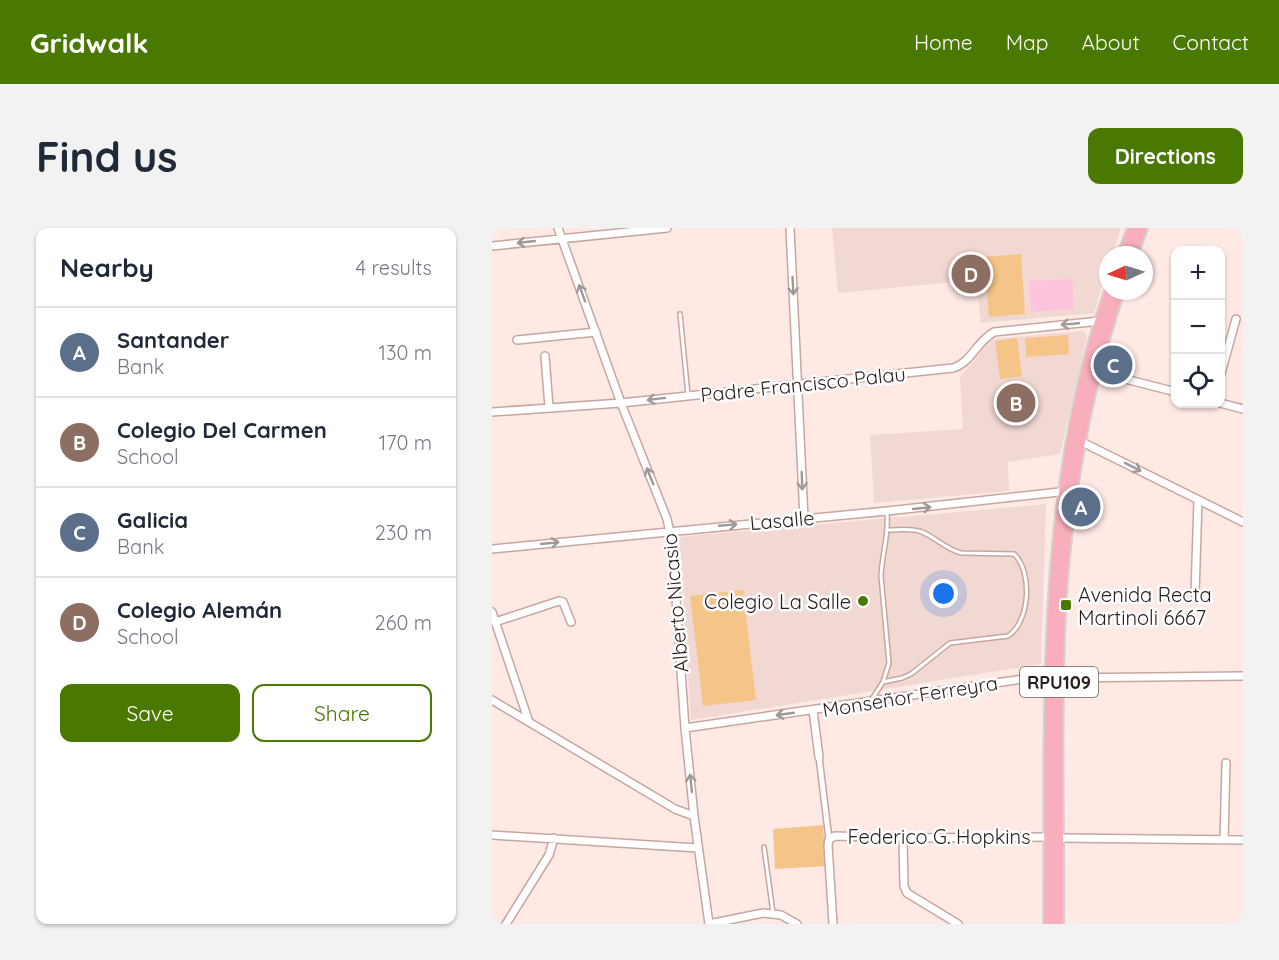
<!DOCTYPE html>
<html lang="en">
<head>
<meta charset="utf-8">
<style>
  body { margin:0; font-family:Quicksand,sans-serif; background:#f2f2f3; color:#1f2937 }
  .controls { position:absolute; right:18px; top:18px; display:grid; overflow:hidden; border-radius:12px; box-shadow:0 2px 4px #0004 }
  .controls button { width:54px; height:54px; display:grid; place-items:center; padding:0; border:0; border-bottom:2px solid #e0e1e3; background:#fff; color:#1f2937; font:30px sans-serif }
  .compass { position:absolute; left:607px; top:18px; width:54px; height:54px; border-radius:50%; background:#fff; box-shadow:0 2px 4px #0004; rotate:266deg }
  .you { position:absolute; left:452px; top:366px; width:21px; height:21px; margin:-15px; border:4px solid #fff; border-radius:50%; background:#1a73e8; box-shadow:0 0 0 9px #1a73e833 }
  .badge { display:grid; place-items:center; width:39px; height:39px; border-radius:50%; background:#497901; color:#fff; font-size:20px; font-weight:700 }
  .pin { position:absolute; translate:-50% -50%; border:3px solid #fff; box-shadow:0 2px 6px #0006 }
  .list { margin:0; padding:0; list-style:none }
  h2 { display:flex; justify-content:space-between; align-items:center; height:78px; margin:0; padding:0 24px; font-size:26px }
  h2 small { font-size:20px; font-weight:400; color:#747a83 }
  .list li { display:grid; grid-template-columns:39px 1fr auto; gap:18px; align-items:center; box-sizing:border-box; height:90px; padding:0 24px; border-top:2px solid #e0e1e3 }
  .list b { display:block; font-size:22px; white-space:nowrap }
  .list p { margin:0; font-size:20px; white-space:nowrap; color:#747a83 }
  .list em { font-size:20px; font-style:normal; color:#747a83 }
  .actions { display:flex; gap:12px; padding:18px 24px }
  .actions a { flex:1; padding:14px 0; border:2px solid #497901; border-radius:12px; text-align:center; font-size:21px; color:#497901 }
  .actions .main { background:#497901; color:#fff }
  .icon { flex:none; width:33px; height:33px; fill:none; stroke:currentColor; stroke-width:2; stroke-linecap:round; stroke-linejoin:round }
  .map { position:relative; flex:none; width:751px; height:696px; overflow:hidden; border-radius:12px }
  header { display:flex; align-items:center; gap:36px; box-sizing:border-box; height:84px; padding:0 30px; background:#497901; color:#fff }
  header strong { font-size:28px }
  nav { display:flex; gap:33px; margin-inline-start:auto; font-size:21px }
  .intro { display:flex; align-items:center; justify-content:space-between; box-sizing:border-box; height:144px; padding:0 36px }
  h1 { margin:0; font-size:42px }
  .button { padding:15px 27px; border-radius:12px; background:#497901; color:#fff; font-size:21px; font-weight:700 }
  main { display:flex; gap:36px; padding:0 36px }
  aside { flex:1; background:#fff; border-radius:12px; box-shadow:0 2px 4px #0004 }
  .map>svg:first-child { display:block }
  .built { fill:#f2d8d2 }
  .green { fill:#f5c488 }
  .water { fill:#fec4dd }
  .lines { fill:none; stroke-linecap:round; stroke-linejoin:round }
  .service-casing { stroke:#c8a69f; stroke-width:6 }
  .pedestrian-casing { stroke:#c8a69f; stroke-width:8 }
  .minor-casing { stroke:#c8a69f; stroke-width:10 }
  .primary-casing { stroke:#d4d2d1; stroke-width:14 }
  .service { stroke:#fff; stroke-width:3 }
  .pedestrian { stroke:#fff; stroke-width:5 }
  .minor { stroke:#fff; stroke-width:7 }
  .primary { stroke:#f9afbb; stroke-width:10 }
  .oneway { stroke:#9f9998 }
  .poi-dot { fill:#497901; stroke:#fff; stroke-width:2 }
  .labels { text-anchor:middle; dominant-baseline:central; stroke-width:5; stroke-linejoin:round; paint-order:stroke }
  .shield { fill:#fff; stroke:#69605f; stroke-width:1.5 }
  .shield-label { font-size:18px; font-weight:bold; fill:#291c1a }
  .street-label { font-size:20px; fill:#291c1a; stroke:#fff }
  .poi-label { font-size:20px; fill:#291c1a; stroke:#fff; text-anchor:start }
</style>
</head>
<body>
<header>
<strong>Gridwalk</strong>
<nav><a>Home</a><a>Map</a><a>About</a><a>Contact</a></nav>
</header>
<div class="intro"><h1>Find us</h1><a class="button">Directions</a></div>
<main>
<aside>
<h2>Nearby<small>4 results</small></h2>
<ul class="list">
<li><span class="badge" style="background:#5c6f8a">A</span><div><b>Santander</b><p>Bank</p></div><em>130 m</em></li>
<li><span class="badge" style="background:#8d6e63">B</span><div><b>Colegio Del Carmen</b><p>School</p></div><em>170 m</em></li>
<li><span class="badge" style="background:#5c6f8a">C</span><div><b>Galicia</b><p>Bank</p></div><em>230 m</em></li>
<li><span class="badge" style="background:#8d6e63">D</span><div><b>Colegio Alemán</b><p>School</p></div><em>260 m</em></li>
</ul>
<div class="actions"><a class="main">Save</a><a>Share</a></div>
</aside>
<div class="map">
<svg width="751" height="696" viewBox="0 0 751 696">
  <rect width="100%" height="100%" fill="#ffe9e5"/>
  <path class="built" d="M340,0H629L620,27H616V39L602,85L489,95L484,52L346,65Z
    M591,103L595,108L568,226L516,234L517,263L382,275L378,207L471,201L468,149L500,111Z
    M554,276L549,436L199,492L187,309Z"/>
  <path class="green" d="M529,26L533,86L497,89L492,29Z
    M576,107L577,126L534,129L533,110Z
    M525,110L530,148L508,151L503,113Z
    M251,362L264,472L211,478L198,368Z
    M331,597L334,638L283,641L281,601Z"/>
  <path class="water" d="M580,51L582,81L539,84L537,53Z"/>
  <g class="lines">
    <defs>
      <path id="service" d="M188,86L196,167
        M391,454L410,450L419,446L458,415L516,408C538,394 541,344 522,326L469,325C454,321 444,310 430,304C420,300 408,302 397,302
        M380,471L391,454L397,435L389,348C390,325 397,308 395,285
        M272,619L281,685"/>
      <path id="pedestrian" d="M327,529L337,611"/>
      <path id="minor" d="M66,0L129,175L175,291L180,314L193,500L202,588L217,696
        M298,0L312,290
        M0,18L175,0
        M25,112L104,104
        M53,128L57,179
        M602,143L684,164
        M728,149L744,91
        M728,175L751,181
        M0,184L129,175L461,140C479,135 485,113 502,104L608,93
        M588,213L751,294
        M0,321L395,283L576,263
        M703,366L706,272
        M0,384L37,494
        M3,394L67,373L71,374L79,394
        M0,472L183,581L202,588
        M321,482L327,529
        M193,500L559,447L567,450L751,448
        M0,607L206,620
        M411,610L412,658L415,665L466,696
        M567,610L751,612
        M732,612L734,535
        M14,696L57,627L62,610
        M217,696L271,685L289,687L305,696
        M341,696L336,617L337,611L343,608L411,610L558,609"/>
      <path id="primary" d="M631,27L641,0
        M640,27L650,0
        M557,696C559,483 547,267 618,63
        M566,696C567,592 563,487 568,383C574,275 592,166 627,63"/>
    </defs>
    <use href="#service" class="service-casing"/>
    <use href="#pedestrian" class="pedestrian-casing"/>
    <use href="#minor" class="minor-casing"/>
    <use href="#primary" class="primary-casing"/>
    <use href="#service" class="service"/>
    <use href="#pedestrian" class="pedestrian"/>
    <use href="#minor" class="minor"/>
    <use href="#primary" class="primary"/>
  </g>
  <defs><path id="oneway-shaft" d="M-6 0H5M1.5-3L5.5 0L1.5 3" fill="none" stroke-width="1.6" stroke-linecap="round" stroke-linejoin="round" transform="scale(1.5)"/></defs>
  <g class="oneway">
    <use href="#oneway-shaft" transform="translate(34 14) rotate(174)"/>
    <use href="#oneway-shaft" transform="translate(301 58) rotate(87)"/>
    <use href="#oneway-shaft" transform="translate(90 65) rotate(-110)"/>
    <use href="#oneway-shaft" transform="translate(578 96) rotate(175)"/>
    <use href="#oneway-shaft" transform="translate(164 171) rotate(173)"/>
    <use href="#oneway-shaft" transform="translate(641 239) rotate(27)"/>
    <use href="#oneway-shaft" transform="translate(158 248) rotate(-112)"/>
    <use href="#oneway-shaft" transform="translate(310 253) rotate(88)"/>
    <use href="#oneway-shaft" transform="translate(430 280) rotate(-6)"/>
    <use href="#oneway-shaft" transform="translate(236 297) rotate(-5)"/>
    <use href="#oneway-shaft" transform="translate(58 315) rotate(-6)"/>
    <use href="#oneway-shaft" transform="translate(293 486) rotate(172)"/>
    <use href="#oneway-shaft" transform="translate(199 555) rotate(-96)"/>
  </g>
  <g class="poi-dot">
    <circle cx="371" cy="373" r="6"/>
    <rect x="568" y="371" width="12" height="12" rx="3"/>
  </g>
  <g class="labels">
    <rect class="shield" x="528" y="439" width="78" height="30" rx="4.5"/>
    <g class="shield-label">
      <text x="567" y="454">RPU109</text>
    </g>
    <g class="street-label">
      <text transform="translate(311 156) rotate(-6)">Padre Francisco Palau</text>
      <text transform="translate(290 292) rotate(-5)">Lasalle</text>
      <text transform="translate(183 375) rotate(-95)">Alberto Nicasio</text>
      <text transform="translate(418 468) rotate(-9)">Monseñor Ferreyra</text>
      <text x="447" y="608">Federico G. Hopkins</text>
    </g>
    <g class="poi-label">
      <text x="586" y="366">Avenida Recta<tspan x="586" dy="23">Martinoli 6667</tspan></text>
      <text x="359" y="373" text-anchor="end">Colegio La Salle</text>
    </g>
  </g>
</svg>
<div class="controls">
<button>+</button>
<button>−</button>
<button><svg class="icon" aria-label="locate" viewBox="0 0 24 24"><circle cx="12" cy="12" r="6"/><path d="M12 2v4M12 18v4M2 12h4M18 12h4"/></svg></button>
</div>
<svg class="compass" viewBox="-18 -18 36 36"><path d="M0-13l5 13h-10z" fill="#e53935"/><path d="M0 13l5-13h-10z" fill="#747a83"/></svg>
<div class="you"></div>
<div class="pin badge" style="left:589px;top:279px;background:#5c6f8a">A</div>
<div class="pin badge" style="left:524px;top:175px;background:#8d6e63">B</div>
<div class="pin badge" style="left:621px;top:137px;background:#5c6f8a">C</div>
<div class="pin badge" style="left:479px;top:46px;background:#8d6e63">D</div>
</div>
</main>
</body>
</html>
